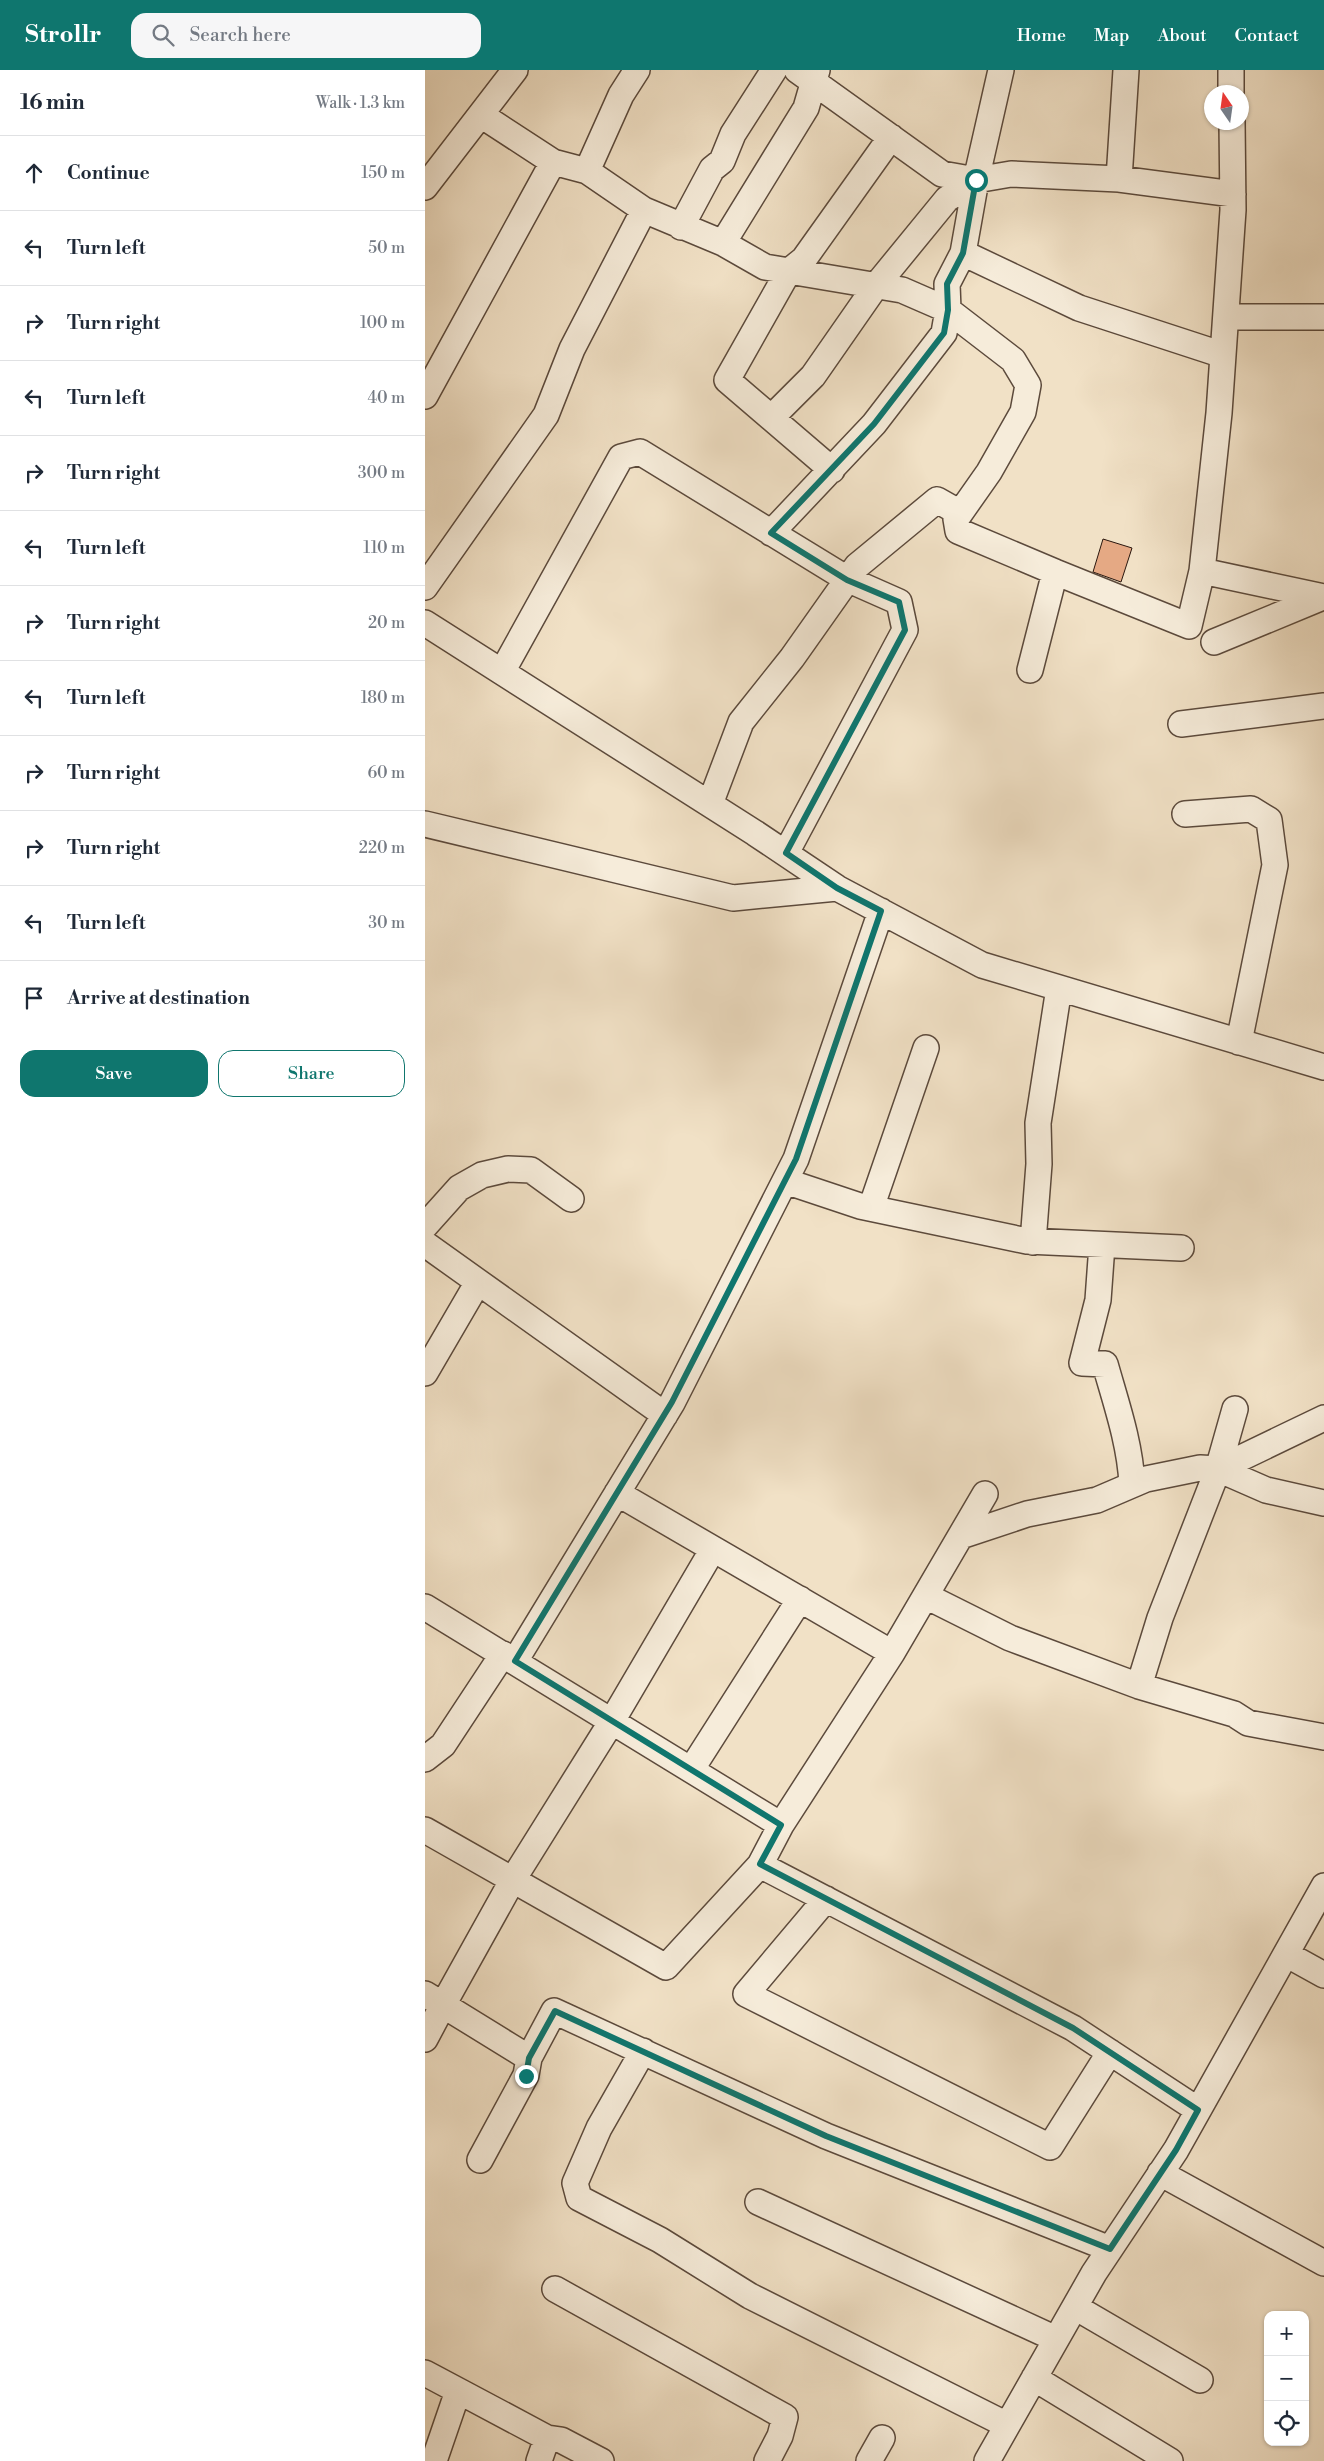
<!DOCTYPE html>
<html lang="en">
<head>
<meta charset="utf-8">
<style>
  body { margin:0; font-family:"Libre Bodoni",serif; background:#f6f6f7; color:#1f2937 }
  .controls { position:absolute; right:15px; bottom:15px; display:grid; overflow:hidden; border-radius:10px; box-shadow:0 1px 4px #0004 }
  .controls button { width:45px; height:45px; display:grid; place-items:center; padding:0; border:0; border-bottom:1px solid #e0e1e3; background:#fff; color:#1f2937; font:25px sans-serif }
  .compass { position:absolute; left:779px; top:15px; width:45px; height:45px; border-radius:50%; background:#fff; box-shadow:0 1px 4px #0004; rotate:347deg }
  .stop { position:absolute; width:15px; height:15px; margin:-11px; border:4px solid #0f766e; border-radius:50%; background:#fff }
  .stop.end { background:#0f766e; border-color:#fff; box-shadow:0 1px 5px #0008 }
  .list { margin:0; padding:0; list-style:none }
  h2 { display:flex; justify-content:space-between; align-items:center; height:65px; margin:0; padding:0 20px; font-size:21px }
  h2 small { font-size:16px; font-weight:400; color:#747a83 }
  .list li { display:grid; grid-template-columns:32px 1fr auto; gap:15px; align-items:center; box-sizing:border-box; height:75px; padding:0 20px; border-top:1px solid #e0e1e3 }
  .list b { display:block; font-size:19px; white-space:nowrap }
  .list em { font-size:16px; font-style:normal; color:#747a83 }
  .actions { display:flex; gap:10px; padding:15px 20px }
  .actions a { flex:1; padding:11px 0; border:1px solid #0f766e; border-radius:15px; text-align:center; font-size:18px; color:#0f766e }
  .actions .main { background:#0f766e; color:#fff }
  .icon { flex:none; width:28px; height:28px; fill:none; stroke:currentColor; stroke-width:2; stroke-linecap:round; stroke-linejoin:round }
  .map { position:relative; flex:none; width:899px; height:2391px; overflow:hidden }
  header { display:flex; align-items:center; gap:30px; box-sizing:border-box; height:70px; padding:0 25px; background:#0f766e; color:#fff }
  header strong { font-size:24px }
  nav { display:flex; gap:28px; margin-inline-start:auto; font-size:18px }
  .search { width:350px; height:45px; background:#f6f6f7; display:flex; align-items:center; gap:12px; box-sizing:border-box; padding:0 18px; border-radius:15px; color:#747a83; font-size:19px }
  main { display:flex }
  aside { flex:1; background:#fff }
  .map>svg:first-child { display:block }
  .building { fill:#e5a984; stroke:#2a170e }
  .lines { fill:none; stroke-linecap:round; stroke-linejoin:round }
  .minor-casing { stroke:#5c4a3c; stroke-width:28 }
  .minor { stroke:#f6ecda; stroke-width:25 }
  .route { stroke:#0f766e; stroke-width:6 }
</style>
</head>
<body>
<header>
<strong>Strollr</strong>
<div class="search"><svg class="icon" aria-label="search" viewBox="0 0 24 24"><circle cx="10" cy="10" r="6"/><path d="M15 15l6 6"/></svg>Search here</div>
<nav><a>Home</a><a>Map</a><a>About</a><a>Contact</a></nav>
</header>
<main>
<aside>
<h2>16 min<small>Walk · 1.3 km</small></h2>
<ul class="list">
<li><svg class="icon" aria-label="ahead" viewBox="0 0 24 24"><path d="M12 20V5M6 11l6-6 6 6"/></svg><div><b>Continue</b></div><em>150 m</em></li>
<li><svg class="icon" aria-label="left" viewBox="0 0 24 24"><path d="M17 20v-9H6M10 6l-5 5 5 5"/></svg><div><b>Turn left</b></div><em>50 m</em></li>
<li><svg class="icon" aria-label="right" viewBox="0 0 24 24"><path d="M7 20v-9h11M14 6l5 5-5 5"/></svg><div><b>Turn right</b></div><em>100 m</em></li>
<li><svg class="icon" aria-label="left" viewBox="0 0 24 24"><path d="M17 20v-9H6M10 6l-5 5 5 5"/></svg><div><b>Turn left</b></div><em>40 m</em></li>
<li><svg class="icon" aria-label="right" viewBox="0 0 24 24"><path d="M7 20v-9h11M14 6l5 5-5 5"/></svg><div><b>Turn right</b></div><em>300 m</em></li>
<li><svg class="icon" aria-label="left" viewBox="0 0 24 24"><path d="M17 20v-9H6M10 6l-5 5 5 5"/></svg><div><b>Turn left</b></div><em>110 m</em></li>
<li><svg class="icon" aria-label="right" viewBox="0 0 24 24"><path d="M7 20v-9h11M14 6l5 5-5 5"/></svg><div><b>Turn right</b></div><em>20 m</em></li>
<li><svg class="icon" aria-label="left" viewBox="0 0 24 24"><path d="M17 20v-9H6M10 6l-5 5 5 5"/></svg><div><b>Turn left</b></div><em>180 m</em></li>
<li><svg class="icon" aria-label="right" viewBox="0 0 24 24"><path d="M7 20v-9h11M14 6l5 5-5 5"/></svg><div><b>Turn right</b></div><em>60 m</em></li>
<li><svg class="icon" aria-label="right" viewBox="0 0 24 24"><path d="M7 20v-9h11M14 6l5 5-5 5"/></svg><div><b>Turn right</b></div><em>220 m</em></li>
<li><svg class="icon" aria-label="left" viewBox="0 0 24 24"><path d="M17 20v-9H6M10 6l-5 5 5 5"/></svg><div><b>Turn left</b></div><em>30 m</em></li>
<li><svg class="icon" aria-label="arrive" viewBox="0 0 24 24"><path d="M6 21V4h12l-3 4 3 4H6"/></svg><div><b>Arrive at destination</b></div></li>
</ul>
<div class="actions"><a class="main">Save</a><a>Share</a></div>
</aside>
<div class="map">
<svg width="899" height="2391" viewBox="0 0 899 2391">
  <rect width="100%" height="100%" fill="#f1e1c6"/>
  <filter id="stains"><feTurbulence type="fractalNoise" baseFrequency=".004" numOctaves="4"/><feColorMatrix values="0 0 0 0 .2 0 0 0 0 .09 0 0 0 0 .02 0 0 0 .5 -.17"/></filter>
  <radialGradient id="worn" r=".72"><stop offset=".6" stop-color="#630" stop-opacity="0"/><stop offset="1" stop-color="#630" stop-opacity=".3"/></radialGradient>
  <path class="building" d="M678,469L707,478L696,512L668,502Z"/>
  <g class="lines">
    <defs>
      <path id="minor" d="M372,0L517,104L551,110L586,104L694,109L808,124
        M806,0V22
        M56,45L128,92L162,101L219,140L298,173L340,197L477,220L523,240L588,290L603,315L598,342L564,402L531,449L533,461L630,502
        M807,52L808,140L794,343L777,501L899,527
        M162,101L196,25L212,0
        M694,109L701,0
        M0,117L90,0
        M256,157L287,99L297,91L308,64L349,0
        M298,173L381,38L392,0
        M538,183L654,238L798,285
        M801,247H899
        M0,326L128,92
        M347,347L388,306L450,217L522,129L551,110
        M407,400L302,310L363,202L379,189L466,67
        M346,463L449,354L519,263L523,240L522,214L538,183L551,110L576,0
        M0,517L121,345L147,279L219,140
        M0,553L330,763L412,818L557,895L899,997
        M789,572L898,527
        M605,600L630,502L764,556L777,501
        M77,602L196,387L215,382L422,509L474,532L480,560L361,783
        M756,654L899,636
        M285,734L316,652L367,588L432,496L512,430L535,443
        M760,744L826,739L844,750L850,795L814,972
        M0,754L308,828L412,818
        M360,1111L435,1136L602,1171L756,1178
        M446,1138L501,978
        M0,1156L34,1118L57,1105L83,1099L106,1100L146,1129
        M608,1172L614,1094L613,1053L634,918
        M0,1174L240,1345
        M677,1175L673,1230L657,1293L680,1294C691,1333 705,1373 707,1414
        M0,1303L53,1212
        M793,1399L899,1348
        M192,1423L467,1583
        M536,1466L602,1444L672,1430L721,1409L775,1398L793,1399L841,1420L899,1433
        M288,1479L187,1651L87,1811L18,1935L104,1988L129,1941L401,2066L685,2179
        M501,1526L585,1568L714,1616L809,1644L823,1653L899,1667
        M0,1537L356,1755L335,1795L648,1958L773,2040
        M90,1591L247,1333L371,1089L456,841
        M714,1616L735,1548L793,1399L810,1339
        M0,1689L18,1675L78,1584
        M266,1700L375,1529
        M356,1755L467,1583L560,1424
        M0,1760L241,1897L335,1795
        M401,1829L321,1924L625,2077L685,1982
        M861,1884L899,1905
        M0,1924L18,1935L0,1969
        M218,1981L174,2058L150,2113L154,2128L235,2170L325,2226L582,2355
        M55,2090L101,2005L104,1988
        M735,2103L899,2193
        M333,2132L631,2269
        M130,2219L360,2347L355,2366L342,2391
        M650,2237L775,2310
        M0,2303L122,2368L136,2370L176,2391
        M609,2308L745,2391
        M9,2391L33,2321
        M114,2391L122,2368
        M444,2391L457,2368
        M562,2391L669,2203L751,2080L899,1816"/>
    </defs>
    <use href="#minor" class="minor-casing"/>
    <use href="#minor" class="minor"/>
  </g>
  <g class="lines">
    <path class="route" d="M101,2006L104,1988L130,1941L401,2066L685,2179L751,2080L773,2040L648,1958L335,1794L356,1755L90,1591L247,1332L371,1089L456,841L412,818L361,783L480,560L474,532L422,510L346,463L449,354L519,263L523,240L522,214L538,183L551,110"/>
  </g>
  <rect width="100%" height="100%" filter="url(#stains)"/>
  <rect width="100%" height="100%" fill="url(#worn)"/>
</svg>
<div class="controls">
<button>+</button>
<button>−</button>
<button><svg class="icon" aria-label="locate" viewBox="0 0 24 24"><circle cx="12" cy="12" r="6"/><path d="M12 2v4M12 18v4M2 12h4M18 12h4"/></svg></button>
</div>
<svg class="compass" viewBox="-18 -18 36 36"><path d="M0-13l5 13h-10z" fill="#e53935"/><path d="M0 13l5-13h-10z" fill="#747a83"/></svg>
<div class="stop" style="left:551px;top:110px"></div>
<div class="stop end" style="left:101px;top:2006px"></div>
</div>
</main>
</body>
</html>
